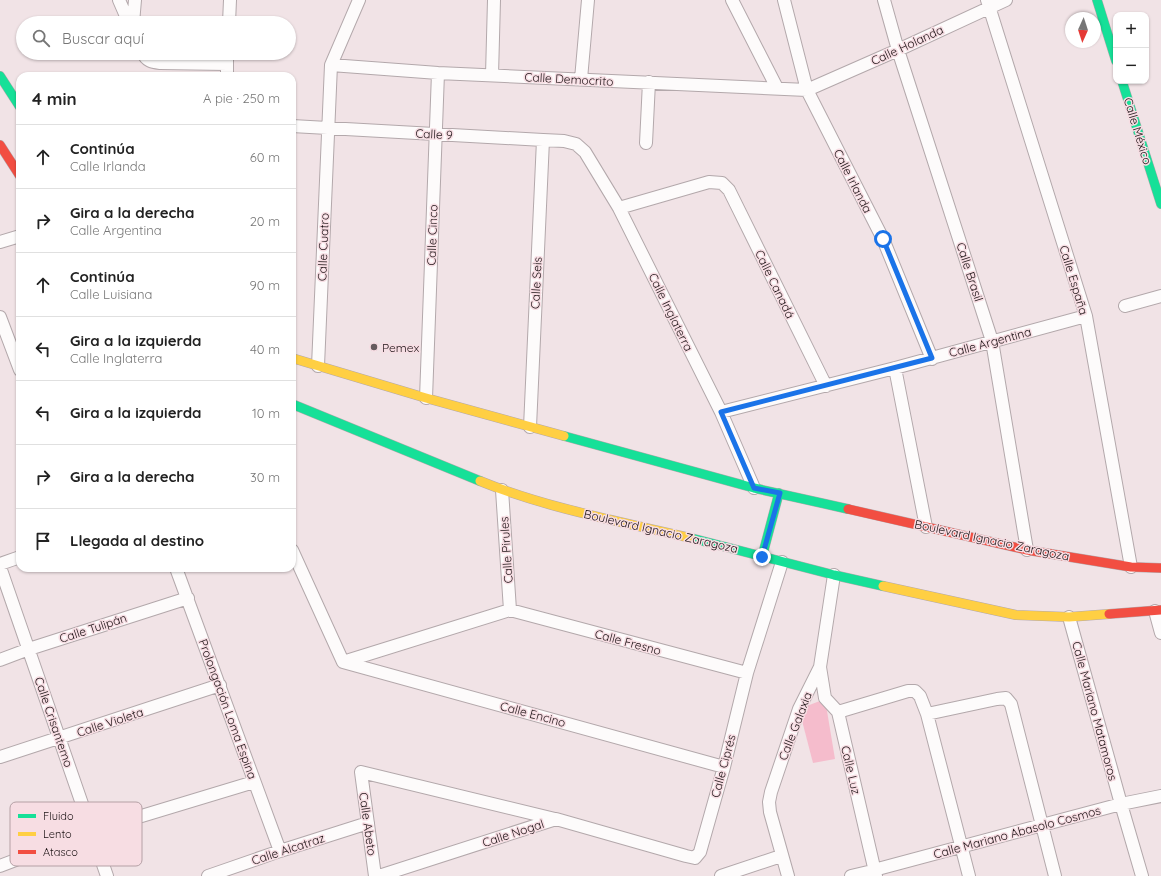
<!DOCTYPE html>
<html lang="es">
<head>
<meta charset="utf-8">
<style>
  body { margin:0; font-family:Quicksand,sans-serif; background:#f2f2f2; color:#222 }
  .controls { position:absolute; right:12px; top:12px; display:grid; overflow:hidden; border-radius:8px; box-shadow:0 1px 3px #0004 }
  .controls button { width:36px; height:36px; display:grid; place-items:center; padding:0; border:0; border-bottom:1px solid #e0e0e0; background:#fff; color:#222; font:20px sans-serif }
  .compass { position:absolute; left:1065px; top:12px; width:36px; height:36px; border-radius:50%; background:#fff; box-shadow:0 1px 3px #0004; rotate:183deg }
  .stop { position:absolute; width:12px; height:12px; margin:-9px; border:3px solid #1a73e8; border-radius:50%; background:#fff }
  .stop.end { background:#1a73e8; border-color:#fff; box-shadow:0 1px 4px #0008 }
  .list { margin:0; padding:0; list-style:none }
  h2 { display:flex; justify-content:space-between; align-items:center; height:52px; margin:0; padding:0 16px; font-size:17px }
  h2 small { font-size:13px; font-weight:400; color:#767676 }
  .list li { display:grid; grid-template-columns:26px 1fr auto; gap:12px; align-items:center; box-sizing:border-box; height:64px; padding:0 16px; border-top:1px solid #e0e0e0 }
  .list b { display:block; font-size:15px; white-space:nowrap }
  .list p { margin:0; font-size:13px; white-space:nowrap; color:#767676 }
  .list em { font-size:13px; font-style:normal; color:#767676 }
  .icon { flex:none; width:22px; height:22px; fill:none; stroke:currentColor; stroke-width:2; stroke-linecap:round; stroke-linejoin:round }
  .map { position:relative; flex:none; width:1161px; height:876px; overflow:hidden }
  .search { position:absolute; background:#fff; box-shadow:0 1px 3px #0004; left:16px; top:16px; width:280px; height:44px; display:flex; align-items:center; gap:10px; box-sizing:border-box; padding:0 14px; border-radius:22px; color:#767676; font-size:15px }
  .panel { position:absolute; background:#fff; box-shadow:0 1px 3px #0004; left:16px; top:72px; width:280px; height:500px; border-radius:12px }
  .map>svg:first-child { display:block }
  .green { fill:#f5bccc }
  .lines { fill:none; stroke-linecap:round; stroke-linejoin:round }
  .street-casing { stroke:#b3a8ab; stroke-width:14 }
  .fast-casing { stroke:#b3a8ab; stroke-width:10 }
  .slow-casing { stroke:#b3a8ab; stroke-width:10 }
  .jam-casing { stroke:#b3a8ab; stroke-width:10 }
  .street { stroke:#fdfbfb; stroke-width:12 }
  .fast { stroke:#16e098; stroke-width:9 }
  .slow { stroke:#ffcf43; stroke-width:9 }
  .jam { stroke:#f24e42; stroke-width:9 }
  .route { stroke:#1a73e8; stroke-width:5 }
  .poi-dot { fill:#665b5e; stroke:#f7dde3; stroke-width:1.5 }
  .labels { text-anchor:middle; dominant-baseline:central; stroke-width:3; stroke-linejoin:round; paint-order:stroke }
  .street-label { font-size:12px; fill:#1b1214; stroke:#f7dde3 }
  .poi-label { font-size:12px; fill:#1b1214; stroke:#f7dde3; text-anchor:start }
  .key { fill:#f7dde3; stroke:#b5a0a5; stroke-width:1 }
  .key-label { font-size:11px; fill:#1b1214 }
</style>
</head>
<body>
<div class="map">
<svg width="1161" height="876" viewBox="0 0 1161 876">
  <rect width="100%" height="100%" fill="#f1e3e6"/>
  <path class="green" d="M825,699L835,759L813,763L799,709Z"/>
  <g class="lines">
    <defs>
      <path id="street" d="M119,0L129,23
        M732,0L777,88
        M784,0L807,90L883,239L932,359
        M884,0L898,50L992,341L1027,550
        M987,0L1086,316L1131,567
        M133,23L135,0
        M229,23L230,0
        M143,53C146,61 152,62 160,63L227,64
        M331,65L438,73L807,90L898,50L1006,0
        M492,75L494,0
        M227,76V53
        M581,79L588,0
        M292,126L543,140L564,141L576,144L585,152L619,208L721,412L754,488
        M646,143L649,82
        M619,208L709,182L722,183L729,190L826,386
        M0,242L20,236
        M1125,306L1161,296
        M0,317L20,370
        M318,366L331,65L359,0
        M895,368L926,527
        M426,398L438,73
        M721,412L895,368L1086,316
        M530,427L543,140
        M502,490L510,610
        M292,550L343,662
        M0,564L20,557
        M0,567L107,876
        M176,568L280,851
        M510,610L747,673
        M1155,611L1161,633
        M1069,617L1121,804L1142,876
        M0,660L29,649L188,598
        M343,662L724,767
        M343,662L510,610
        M820,667L825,698L838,712L876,876
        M838,712L908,691H915L920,696L927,714L969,876
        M927,714L997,699L1006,698L1011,704L1055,876
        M0,757L220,685
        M0,866L92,831L254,782
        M874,870L1121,804L1161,796
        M208,876L280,851L368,823
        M375,876L361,772L555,819
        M379,876L556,819L686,856L695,858L700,852L724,767L747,673L782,562
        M721,876L781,856
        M788,876L770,812L769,802L771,792L799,709L820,667L834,575
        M851,876L868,872"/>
      <path id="fast" d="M1097,0L1116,61
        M0,76L20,107
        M1122,81L1161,204
        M292,404L480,481
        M564,436L754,488L848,509
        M691,538L834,575L883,586
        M762,557L779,493"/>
      <path id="slow" d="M292,358L426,398L564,436
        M480,481C546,508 622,522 691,538
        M883,586L1016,615L1069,617L1109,614"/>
      <path id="jam" d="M0,145L20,176
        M848,509L1027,550L1131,567L1161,568
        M1109,614L1161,610"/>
    </defs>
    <use href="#street" class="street-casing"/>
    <use href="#fast" class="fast-casing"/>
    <use href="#slow" class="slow-casing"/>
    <use href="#jam" class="jam-casing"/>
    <use href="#street" class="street"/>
    <use href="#fast" class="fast"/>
    <use href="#slow" class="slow"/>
    <use href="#jam" class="jam"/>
  </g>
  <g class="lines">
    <path class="route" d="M762,557L780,493L754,488L721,412L932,358L883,239"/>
  </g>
  <circle class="poi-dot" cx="374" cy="347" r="4"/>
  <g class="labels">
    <g class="street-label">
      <text transform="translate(907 45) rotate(-25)">Calle Holanda</text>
      <text transform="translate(569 79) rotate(3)">Calle Democrito</text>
      <text transform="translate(1138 131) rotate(73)">Calle México</text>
      <text transform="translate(434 134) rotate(3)">Calle 9</text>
      <text transform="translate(853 181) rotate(63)">Calle Irlanda</text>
      <text transform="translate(432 235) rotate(-88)">Calle Cinco</text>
      <text transform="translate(323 247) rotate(-88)">Calle Cuatro</text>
      <text transform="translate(970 272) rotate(72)">Calle Brasil</text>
      <text transform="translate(1074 280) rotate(73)">Calle España</text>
      <text transform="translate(536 283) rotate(-87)">Calle Seis</text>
      <text transform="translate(775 284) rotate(64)">Calle Canadá</text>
      <text transform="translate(671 312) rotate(64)">Calle Inglaterra</text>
      <text transform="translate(990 342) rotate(-15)">Calle Argentina</text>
      <text transform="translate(661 531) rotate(13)">Boulevard Ignacio Zaragoza</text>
      <text transform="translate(992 540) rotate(12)">Boulevard Ignacio Zaragoza</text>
      <text transform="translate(506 550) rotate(-94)">Calle Pirules</text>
      <text transform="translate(93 628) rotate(-18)">Calle Tulipán</text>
      <text transform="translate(628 642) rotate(15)">Calle Fresno</text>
      <text transform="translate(228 709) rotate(70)">Prolongación Loma Espina</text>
      <text transform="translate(1095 711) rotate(75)">Calle Mariano Matamoros</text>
      <text transform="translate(533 714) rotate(15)">Calle Encino</text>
      <text transform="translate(54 722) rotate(71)">Calle Crisantemo</text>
      <text transform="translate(110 722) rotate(-18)">Calle Violeta</text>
      <text transform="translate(795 726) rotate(-69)">Calle Galaxia</text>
      <text transform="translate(723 766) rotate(-75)">Calle Ciprés</text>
      <text transform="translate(851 770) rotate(77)">Calle Luz</text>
      <text transform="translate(368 824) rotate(82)">Calle Abeto</text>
      <text transform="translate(1017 832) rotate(-15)">Calle Mariano Abasolo Cosmos</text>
      <text transform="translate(513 833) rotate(-18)">Calle Nogal</text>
      <text transform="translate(288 849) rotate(-18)">Calle Alcatraz</text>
    </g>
    <g class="poi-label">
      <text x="382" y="347">Pemex</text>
    </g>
  </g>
  <rect x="10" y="802" width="132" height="64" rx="6" class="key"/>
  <rect x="18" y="814" width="18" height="4" fill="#16e098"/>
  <rect x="18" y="832" width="18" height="4" fill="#ffcf43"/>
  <rect x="18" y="850" width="18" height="4" fill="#f24e42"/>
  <g class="key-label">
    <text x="43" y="820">Fluido</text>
    <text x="43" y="838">Lento</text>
    <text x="43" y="856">Atasco</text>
  </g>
</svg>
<div class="controls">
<button>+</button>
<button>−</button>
</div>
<svg class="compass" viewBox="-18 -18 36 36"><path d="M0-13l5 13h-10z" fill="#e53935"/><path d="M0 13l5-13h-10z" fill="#767676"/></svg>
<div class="stop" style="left:883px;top:239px"></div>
<div class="stop end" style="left:762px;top:557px"></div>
<div class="search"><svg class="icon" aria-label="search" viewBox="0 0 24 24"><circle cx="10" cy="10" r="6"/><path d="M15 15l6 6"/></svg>Buscar aquí</div>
<section class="panel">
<h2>4 min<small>A pie · 250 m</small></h2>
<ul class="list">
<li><svg class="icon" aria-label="ahead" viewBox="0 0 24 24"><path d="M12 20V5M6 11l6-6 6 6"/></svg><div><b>Continúa</b><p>Calle Irlanda</p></div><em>60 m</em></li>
<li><svg class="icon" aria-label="right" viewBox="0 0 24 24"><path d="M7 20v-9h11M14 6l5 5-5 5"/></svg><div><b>Gira a la derecha</b><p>Calle Argentina</p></div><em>20 m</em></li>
<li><svg class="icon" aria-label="ahead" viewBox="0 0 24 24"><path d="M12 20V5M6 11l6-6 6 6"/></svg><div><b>Continúa</b><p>Calle Luisiana</p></div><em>90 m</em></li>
<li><svg class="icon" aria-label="left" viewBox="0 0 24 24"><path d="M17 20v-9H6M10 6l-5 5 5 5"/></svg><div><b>Gira a la izquierda</b><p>Calle Inglaterra</p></div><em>40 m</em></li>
<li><svg class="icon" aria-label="left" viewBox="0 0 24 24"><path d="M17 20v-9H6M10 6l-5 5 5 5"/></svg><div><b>Gira a la izquierda</b></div><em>10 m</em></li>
<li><svg class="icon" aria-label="right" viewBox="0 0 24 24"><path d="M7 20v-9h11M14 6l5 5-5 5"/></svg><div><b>Gira a la derecha</b></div><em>30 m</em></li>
<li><svg class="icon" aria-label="arrive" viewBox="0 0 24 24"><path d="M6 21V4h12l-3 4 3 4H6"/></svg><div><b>Llegada al destino</b></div></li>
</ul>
</section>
</div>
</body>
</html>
